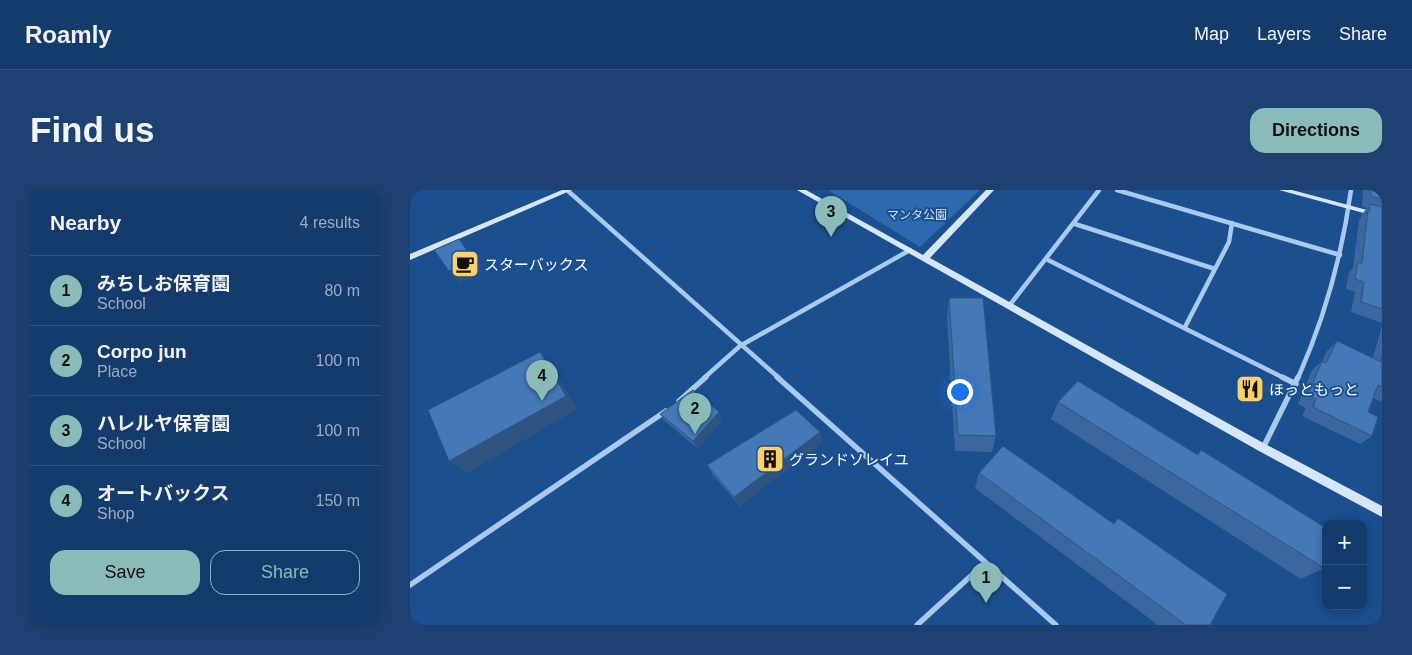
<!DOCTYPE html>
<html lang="en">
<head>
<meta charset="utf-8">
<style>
  body { margin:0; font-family:Helvetica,"Noto Sans JP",sans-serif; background:#1d4271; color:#f1f3f6 }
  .controls { position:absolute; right:15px; bottom:15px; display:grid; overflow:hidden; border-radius:10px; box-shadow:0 2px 12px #0003 }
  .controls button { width:45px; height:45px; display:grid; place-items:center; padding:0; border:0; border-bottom:1px solid #33557e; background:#143b6b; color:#f1f3f6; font:25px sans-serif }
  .you { position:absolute; left:549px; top:201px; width:18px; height:18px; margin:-12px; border:4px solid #fff; border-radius:50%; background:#1a73e8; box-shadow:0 0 0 8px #1a73e833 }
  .badge { display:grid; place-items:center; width:32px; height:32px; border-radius:50%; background:#8bbbb9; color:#111; font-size:16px; font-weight:700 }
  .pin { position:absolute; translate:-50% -41px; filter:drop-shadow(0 1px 2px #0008) }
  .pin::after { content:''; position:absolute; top:26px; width:18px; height:15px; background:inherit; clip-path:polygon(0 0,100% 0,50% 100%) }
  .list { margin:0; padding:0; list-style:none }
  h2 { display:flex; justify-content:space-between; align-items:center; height:65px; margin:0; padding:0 20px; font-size:21px }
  h2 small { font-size:16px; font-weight:400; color:#9dadc1 }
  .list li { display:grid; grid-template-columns:32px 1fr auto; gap:15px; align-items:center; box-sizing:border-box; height:70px; padding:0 20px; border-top:1px solid #33557e }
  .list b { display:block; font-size:19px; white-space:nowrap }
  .list p { margin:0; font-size:16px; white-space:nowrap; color:#9dadc1 }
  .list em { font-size:16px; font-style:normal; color:#9dadc1 }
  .actions { display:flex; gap:10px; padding:15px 20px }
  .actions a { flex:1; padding:11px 0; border:1px solid #8bbbb9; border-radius:15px; text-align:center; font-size:18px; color:#8bbbb9 }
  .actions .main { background:#8bbbb9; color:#111 }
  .map { position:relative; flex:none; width:972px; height:435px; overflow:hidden; border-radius:15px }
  header { display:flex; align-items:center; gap:30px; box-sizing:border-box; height:70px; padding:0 25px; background:#143b6b; border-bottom:1px solid #33557e }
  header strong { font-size:24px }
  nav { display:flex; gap:28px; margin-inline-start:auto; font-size:18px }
  .intro { display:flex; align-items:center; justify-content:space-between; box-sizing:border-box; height:120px; padding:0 30px }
  h1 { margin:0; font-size:35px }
  .button { padding:12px 22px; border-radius:15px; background:#8bbbb9; color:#111; font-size:18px; font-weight:700 }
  main { display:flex; gap:30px; padding:0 30px }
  aside { flex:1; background:#143b6b; border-radius:15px; box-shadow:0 2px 12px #0003 }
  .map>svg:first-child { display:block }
  .green { fill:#2e69ad }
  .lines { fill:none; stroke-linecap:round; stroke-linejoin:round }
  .street-far1 { stroke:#a9c9ee; stroke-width:4.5 }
  .street { stroke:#a9c9ee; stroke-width:5.5 }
  .secondary { fill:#d6e6fa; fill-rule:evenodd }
  .wall { fill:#3a679d }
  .shaded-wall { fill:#305480 }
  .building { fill:#4478b7; stroke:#305480 }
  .labels { text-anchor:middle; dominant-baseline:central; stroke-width:4; stroke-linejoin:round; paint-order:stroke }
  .far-park-label { font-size:12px; fill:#cfe3fa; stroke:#1b4f8f }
  .poi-label { font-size:15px; fill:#fff; stroke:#1b4f8f; text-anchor:start }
</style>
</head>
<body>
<header>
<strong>Roamly</strong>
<nav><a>Map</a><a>Layers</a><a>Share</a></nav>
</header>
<div class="intro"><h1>Find us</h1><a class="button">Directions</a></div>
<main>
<aside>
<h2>Nearby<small>4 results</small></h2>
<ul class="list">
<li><span class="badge">1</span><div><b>みちしお保育園</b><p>School</p></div><em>80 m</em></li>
<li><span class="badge">2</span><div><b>Corpo jun</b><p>Place</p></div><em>100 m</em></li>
<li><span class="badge">3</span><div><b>ハレルヤ保育園</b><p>School</p></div><em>100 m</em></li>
<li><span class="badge">4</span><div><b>オートバックス</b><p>Shop</p></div><em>150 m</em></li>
</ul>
<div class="actions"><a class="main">Save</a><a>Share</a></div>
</aside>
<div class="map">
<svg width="972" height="435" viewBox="0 0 972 435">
  <rect width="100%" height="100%" fill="#1b4f8f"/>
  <path class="green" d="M418,0H570L510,57Z"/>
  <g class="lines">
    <path class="street-far1" d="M157,0L369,188
      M707,0L930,65
      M665,34L805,79
      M636,69L874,188
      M599,116L689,0
      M775,137L819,52L822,33
      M294,188L330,156L500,60
      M888,188C915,127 932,66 941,0"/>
    <path class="street" d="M367,187L646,435
      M872,187L886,194
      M269,211L296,187
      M853,258L888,187
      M0,395L256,221
      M0,430L2,435
      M507,435L575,373"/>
    <path class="secondary" d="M152,0H162L0,70V64Z
      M387,0H396L513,65L576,0H584L520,68L857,255L972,316V327L849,261Z
      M869,0H882L972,24V28Z"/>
  </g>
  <path class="wall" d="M953,0H972V133L941,122L945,102L936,99L939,82L943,78L949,30L951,28L952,24L957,18L952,17Z
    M539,108L586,246L582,262L545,261L537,127Z
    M972,135V212L963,208L958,222L962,246L950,254L892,226L896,218L888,214L902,180L912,171L917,161L927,151L963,168Z
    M648,212L787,264L791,260L914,378L891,389L641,229Z
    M250,224L313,230L287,258L255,231Z
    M410,242L412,252L330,316L303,285L297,275Z
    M569,283L704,333L708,328L800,435H748L565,298Z"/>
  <path class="shaded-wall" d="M49,49L59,62L73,83L50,94L39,81Z
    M130,162L142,177L168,219L57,283L39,271Z
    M309,222L313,230L287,258L283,251Z
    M410,242L412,252L330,316L324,307Z"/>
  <path class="building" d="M961,0H972V9L961,6Z
    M960,14L972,17V119L951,112L954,92L945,89L948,72L952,73L958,20L960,21Z
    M49,49L63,70L39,81L24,60Z
    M539,108H573L586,246L548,245Z
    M927,151L971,172L972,167V197L968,195L958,222L968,227L962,246L903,217L906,209L898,205L912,171L916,173Z
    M130,162L156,206L39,271L18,220Z
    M668,191L788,265L791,260L916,338V373L914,378L648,212Z
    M283,200L309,222L283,251L250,224Z
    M386,220L410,242L324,307L297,275Z
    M593,256L704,334L708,328L817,404L800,435H776L569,283Z"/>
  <defs>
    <symbol id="cafe-square" viewBox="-11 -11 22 22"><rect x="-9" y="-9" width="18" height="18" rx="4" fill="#ffd166" stroke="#1b4f8f"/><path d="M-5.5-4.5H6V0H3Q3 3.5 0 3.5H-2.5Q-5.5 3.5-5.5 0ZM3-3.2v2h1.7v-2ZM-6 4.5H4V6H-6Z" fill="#111"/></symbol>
    <symbol id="restaurant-square" viewBox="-11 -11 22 22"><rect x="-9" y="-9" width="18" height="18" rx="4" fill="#ffd166" stroke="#1b4f8f"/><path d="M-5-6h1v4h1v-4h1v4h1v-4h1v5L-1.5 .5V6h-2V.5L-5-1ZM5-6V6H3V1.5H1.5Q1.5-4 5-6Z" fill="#111"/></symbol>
    <symbol id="building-square" viewBox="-11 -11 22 22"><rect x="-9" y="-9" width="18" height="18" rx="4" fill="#ffd166" stroke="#1b4f8f"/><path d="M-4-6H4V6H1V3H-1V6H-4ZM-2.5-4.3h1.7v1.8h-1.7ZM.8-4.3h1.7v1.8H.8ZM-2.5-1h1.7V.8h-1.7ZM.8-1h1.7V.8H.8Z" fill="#111"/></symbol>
  </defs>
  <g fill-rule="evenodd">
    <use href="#cafe-square" x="39" y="58" width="32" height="32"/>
    <use href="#restaurant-square" x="824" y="183" width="32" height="32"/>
    <use href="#building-square" x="344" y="253" width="32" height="32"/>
  </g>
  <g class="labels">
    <g class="far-park-label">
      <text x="507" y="25">マンタ公園</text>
    </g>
    <g class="poi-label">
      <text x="74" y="74">スターバックス</text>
      <text x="859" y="199">ほっともっと</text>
      <text x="379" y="269">グランドソレイユ</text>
    </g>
  </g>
</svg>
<div class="controls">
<button>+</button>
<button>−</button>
</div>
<div class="you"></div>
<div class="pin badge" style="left:576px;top:413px">1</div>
<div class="pin badge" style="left:285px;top:244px">2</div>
<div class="pin badge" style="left:421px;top:47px">3</div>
<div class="pin badge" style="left:132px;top:211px">4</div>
</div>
</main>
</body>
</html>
